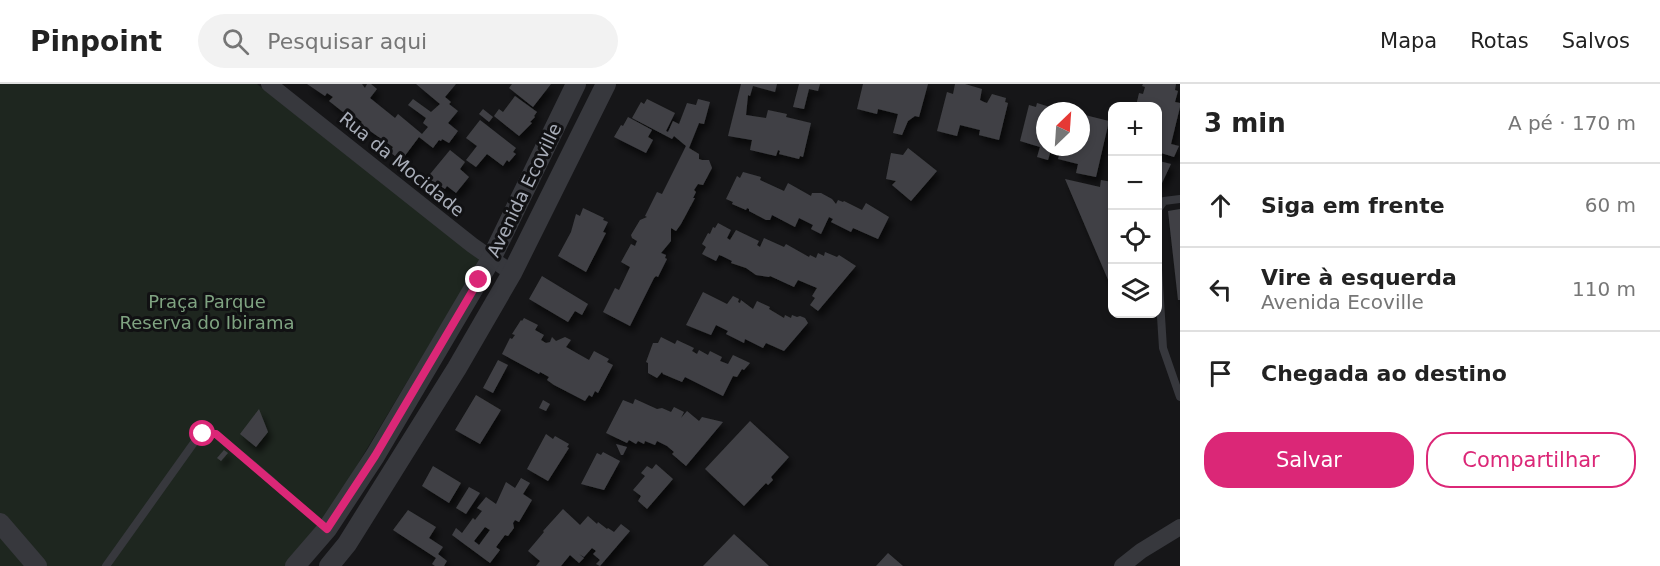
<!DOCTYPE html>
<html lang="pt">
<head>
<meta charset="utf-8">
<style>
  body { margin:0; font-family:"DejaVu Sans",sans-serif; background:#f2f2f2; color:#222 }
  .controls { position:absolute; right:18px; top:18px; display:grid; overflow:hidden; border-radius:12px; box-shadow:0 3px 9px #0003 }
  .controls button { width:54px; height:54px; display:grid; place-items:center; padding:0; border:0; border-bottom:2px solid #e0e0e0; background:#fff; color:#222; font:30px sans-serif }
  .compass { position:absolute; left:1036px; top:18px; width:54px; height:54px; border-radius:50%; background:#fff; box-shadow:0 3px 9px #0003; rotate:25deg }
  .stop { position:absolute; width:18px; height:18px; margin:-14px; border:4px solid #db2777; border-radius:50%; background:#fff }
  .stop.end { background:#db2777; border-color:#fff; box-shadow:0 2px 6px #0008 }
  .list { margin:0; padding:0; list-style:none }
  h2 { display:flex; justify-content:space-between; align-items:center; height:78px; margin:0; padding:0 24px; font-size:26px }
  h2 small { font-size:20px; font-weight:400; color:#767676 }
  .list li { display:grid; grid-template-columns:39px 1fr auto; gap:18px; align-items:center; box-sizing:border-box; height:84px; padding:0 24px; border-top:2px solid #e0e0e0 }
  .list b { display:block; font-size:22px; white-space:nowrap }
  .list p { margin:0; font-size:20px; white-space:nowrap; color:#767676 }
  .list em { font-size:20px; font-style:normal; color:#767676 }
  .actions { display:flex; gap:12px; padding:18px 24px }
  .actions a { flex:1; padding:14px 0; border:2px solid #db2777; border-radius:24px; text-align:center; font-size:21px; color:#db2777 }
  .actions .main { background:#db2777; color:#fff }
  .icon { flex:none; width:33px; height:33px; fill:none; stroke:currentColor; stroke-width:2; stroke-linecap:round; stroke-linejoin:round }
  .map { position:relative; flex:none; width:1180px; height:482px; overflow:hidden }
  header { display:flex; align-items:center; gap:36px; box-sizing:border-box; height:84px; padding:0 30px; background:#fff; border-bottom:2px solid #e0e0e0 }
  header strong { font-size:28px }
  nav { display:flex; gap:33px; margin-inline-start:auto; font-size:21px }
  .search { width:420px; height:54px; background:#f2f2f2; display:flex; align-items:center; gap:15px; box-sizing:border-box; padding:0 21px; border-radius:33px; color:#767676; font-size:22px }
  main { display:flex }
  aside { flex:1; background:#fff }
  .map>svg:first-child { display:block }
  .green { fill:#1e261f }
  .building { fill:#404145; fill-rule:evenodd; filter:url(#shadow) }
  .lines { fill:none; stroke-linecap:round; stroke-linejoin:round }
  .path { stroke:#3d3f44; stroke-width:3; stroke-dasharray:3 4.5; stroke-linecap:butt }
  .service { stroke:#37383d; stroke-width:8 }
  .minor { stroke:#37383d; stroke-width:16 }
  .tertiary { stroke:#37383d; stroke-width:20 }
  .route { stroke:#db2777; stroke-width:8 }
  .labels { text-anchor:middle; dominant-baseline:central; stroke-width:6; stroke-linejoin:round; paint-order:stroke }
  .street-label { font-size:18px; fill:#a8adb8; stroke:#111113 }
  .park-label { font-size:18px; fill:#7fa381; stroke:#111113 }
</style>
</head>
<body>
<header>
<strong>Pinpoint</strong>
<div class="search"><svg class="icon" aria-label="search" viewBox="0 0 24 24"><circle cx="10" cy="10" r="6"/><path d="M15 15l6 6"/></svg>Pesquisar aqui</div>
<nav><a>Mapa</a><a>Rotas</a><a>Salvos</a></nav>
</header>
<main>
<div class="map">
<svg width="1180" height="482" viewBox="0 0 1180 482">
  <defs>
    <filter id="shadow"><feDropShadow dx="3.5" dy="6" stdDeviation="3" flood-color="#0009"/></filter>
  </defs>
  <rect width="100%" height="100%" fill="#161618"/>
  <path class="green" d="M0,0H257L480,176L322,440L285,482H0Z"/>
  <path class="building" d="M307,0H362L365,4L367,0H371L377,5L370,14L395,34L398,30L422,50L428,43L423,39L426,34L408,21L413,15L431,28L440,20L416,0H456L445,13L451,18L449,20L458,27L448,39L458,47L449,59L442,55L441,57L439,56L433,64L419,53L401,77L390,68L393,63L360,40L362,38L356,33L353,36L329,17L333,13L327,9L325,12Z
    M512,0H551L533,23L509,4Z
    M741,0H777L775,8L753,2L750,12L748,11L746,31L766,34L768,26L787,30L786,33L811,39L803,73L800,72L799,75L779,70L780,67L778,66L776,72L750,66L752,56L728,52Z
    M799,0H820L818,7L809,5L804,25L793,23Z
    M863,0H928L919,33L915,32L908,37L902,51L893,49L898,30L878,25L877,30L857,25Z
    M955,0H965L982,5L980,16L984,18L987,19L992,10L1006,14L1005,18L1008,19L999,56L979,51L980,46L960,41L957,52L937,47L947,8L953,10Z
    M1143,0H1176L1175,6L1178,7L1175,18L1180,19V23L1171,60L1179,62L1174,73L1161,69L1159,77L1171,80L1161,101H1158V22H1136L1139,9L1143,10L1145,3L1142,2Z
    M515,12L537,28L534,32L535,33L530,38L532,39L519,52L494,32L499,25L503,28Z
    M647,15L675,29L666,47L668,48L673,37L679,40L687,19L696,21L698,15L710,18L704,40L699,39L689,64L699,70V75L702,76H709L712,84L703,101L698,100L694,106L696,108L693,114H695L681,140L676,147L671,144V157L661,169L666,171L665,174L667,175L658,193L656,192L654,194L630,242L603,228L615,204L619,206L630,183L621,178L631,160L635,162L637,157L632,154L631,151L640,136L647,133L645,132L657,108L662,110L686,62L674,52L672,55L632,34L641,18L644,20Z
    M1037,19L1050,23L1049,27H1045V63H1081V53L1085,54L1086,49L1081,47V30L1109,37L1096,93L1076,89L1078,80L1058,75L1060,68L1051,66L1048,76L1037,73L1040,63L1020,57L1029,21L1036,23Z
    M483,25L493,33L489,38L479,30Z
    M628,33L652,46L648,53L653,56L646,69L614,53L621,41L623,42Z
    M480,36L516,64L513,68L516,70L509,78L507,76L503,82L487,70L476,83L466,76L477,62L466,54Z
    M908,64L937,87L911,117L892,101L896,97L886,95L891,69L903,71Z
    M450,66L465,78L460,85L469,93L456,109L447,102L445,105L439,101L437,103L426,95Z
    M743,88L761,93L760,96L784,107L788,99L811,112L812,109H821L832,115L836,120L838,116L843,118L844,117L862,126L866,119L889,133L878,155L853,144L851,148L831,138L833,135L829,133L821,150L811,145L813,141L799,134L795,143L772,131L770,136H766L749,127V125L747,124L746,126L732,120L733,118L726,115L737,92L740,94Z
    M1065,95L1100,103L1101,96L1112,98V205Z
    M583,124L604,134L603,136L608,138L603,148L606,149L586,188L558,172L571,148L576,130L580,132Z
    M1180,125V216H1178L1168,127Z
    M718,139L731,146L727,154L730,156L736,146L759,157L757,161L760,163L764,154L784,163L786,160L809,173L810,171L816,174L818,169L824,172L825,168L837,173L839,171L856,182L818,227L810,221L815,214L812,212L817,204L798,196L794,203L770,192L769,193L756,191L746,184L731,179L732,177L722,172L719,171L716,177L702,170L706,163L702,160L708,149L710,150L713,143L715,144Z
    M542,192L588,220L582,231L575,227L568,238L529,215Z
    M703,208L727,220L733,212L739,215L738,218L740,219L741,216L753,225L757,217L770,223L769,225L784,234L785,231L791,234L792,231L797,233L800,232L805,234L808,239L784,267L766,259L763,264L745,255L744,259L726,250L728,247L716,241L711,251L686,241Z
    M524,234L538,241L535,246L544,251L541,256L546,259L550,258L552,253L556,257L565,253L571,256L566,263L589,276L594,267L609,275L607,278L613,281L598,309L595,307L592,313L589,311L585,317L554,301L547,296L549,293L540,288L539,290L502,270L510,254L512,255L515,251L512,250L521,236L522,237Z
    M661,253L675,260L677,256L694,264L692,267L697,270L699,266L708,271L710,267L722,273L720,277L728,280L733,271L750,279L744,286L742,285L737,293L733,292L723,312L685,293L682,298L663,290L662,288L657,294L648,289V279L646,278L653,259H658Z
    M498,276L508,281L493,309L483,304Z
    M476,311L501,326L480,360L455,346Z
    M635,315L657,325L662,324L671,328L674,323L684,328L681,334L687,327L699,337L702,333L723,338L686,382L672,370L674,368L667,362L657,357L655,361L645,357L644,360L638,357L636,360L629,356L627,359L606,349L623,316L633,320Z
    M543,316L550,320L546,327L539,324Z
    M259,325L268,348L256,363L240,350Z
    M750,337L789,373L771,393L773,396L768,401L766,399L744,422L705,385Z
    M546,350L553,355L555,352L569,360L567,363L569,364L548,397L527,385Z
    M616,360L627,363L623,371H621Z
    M224,366L228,369L221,377L217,374Z
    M603,368L620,377L604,406L581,400L597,369L601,371Z
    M656,380L673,395L647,425L638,417L641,412L633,406L645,392L641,389L647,382L652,385Z
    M433,382L461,399L449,419L422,402Z
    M521,394L530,399L523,410L532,416L519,438L515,436L513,439L514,444L508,452L505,451L496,463L500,466L490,479L452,451L456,444L462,449L473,434L475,436L482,427L477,424L486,413L496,420L506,398L515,404ZM485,443L490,446L479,461L474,457Z
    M469,403L480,409L466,430L456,424Z
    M563,425L580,441L588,432L597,440L598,438L607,445L608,444L614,448L621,440L630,447L600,482L596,480L600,476L593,470L596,467L592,464L584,473L579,470L584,474L579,479L570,471L561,482H536L540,477L528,467L544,448L543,447Z
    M408,426L436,443L429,454L443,463L438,470L447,477L444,482H435L432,480L436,474L393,446Z
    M734,450L769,482H703Z
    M888,469L903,482H876Z"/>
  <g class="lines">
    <path class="path" d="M283,407L315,434"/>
    <path class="service" d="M1158,125L1164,117L1180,115
      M1158,185L1163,264L1180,313
      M106,482L198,353L203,349L216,350L274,399"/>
    <path class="minor" d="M269,0L472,161L512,189
      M1122,482L1141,467L1180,443"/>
    <path class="tertiary" d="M0,439L37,482
      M295,482L327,445L375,372L491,175L576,0
      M329,482L347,460L457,284L512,189L606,0"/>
  </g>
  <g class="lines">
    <path class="route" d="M203,350H216L327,445L375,372L479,196"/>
  </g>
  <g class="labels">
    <g class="street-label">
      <text transform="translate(402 80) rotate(39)">Rua da Mocidade</text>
      <text transform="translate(524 106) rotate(-64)">Avenida Ecoville</text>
    </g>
    <g class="park-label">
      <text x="207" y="217">Praça Parque<tspan x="207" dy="21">Reserva do Ibirama</tspan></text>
    </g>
  </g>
</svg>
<div class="controls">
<button>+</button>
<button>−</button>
<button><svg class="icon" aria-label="locate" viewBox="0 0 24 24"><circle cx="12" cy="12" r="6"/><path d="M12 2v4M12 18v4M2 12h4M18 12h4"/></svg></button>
<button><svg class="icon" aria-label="layers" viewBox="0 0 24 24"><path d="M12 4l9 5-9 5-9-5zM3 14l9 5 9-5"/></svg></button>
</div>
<svg class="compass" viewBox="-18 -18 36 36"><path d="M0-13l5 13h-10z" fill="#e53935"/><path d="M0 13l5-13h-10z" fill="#767676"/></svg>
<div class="stop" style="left:203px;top:350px"></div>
<div class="stop end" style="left:479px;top:196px"></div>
</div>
<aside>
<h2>3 min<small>A pé · 170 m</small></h2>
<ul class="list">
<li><svg class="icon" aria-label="ahead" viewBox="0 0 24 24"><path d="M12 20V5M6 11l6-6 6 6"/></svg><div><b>Siga em frente</b></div><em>60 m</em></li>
<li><svg class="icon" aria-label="left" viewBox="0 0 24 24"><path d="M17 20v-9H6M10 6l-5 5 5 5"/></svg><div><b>Vire à esquerda</b><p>Avenida Ecoville</p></div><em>110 m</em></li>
<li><svg class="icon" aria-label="arrive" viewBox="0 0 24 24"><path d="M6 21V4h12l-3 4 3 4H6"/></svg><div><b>Chegada ao destino</b></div></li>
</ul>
<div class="actions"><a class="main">Salvar</a><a>Compartilhar</a></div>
</aside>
</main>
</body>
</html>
